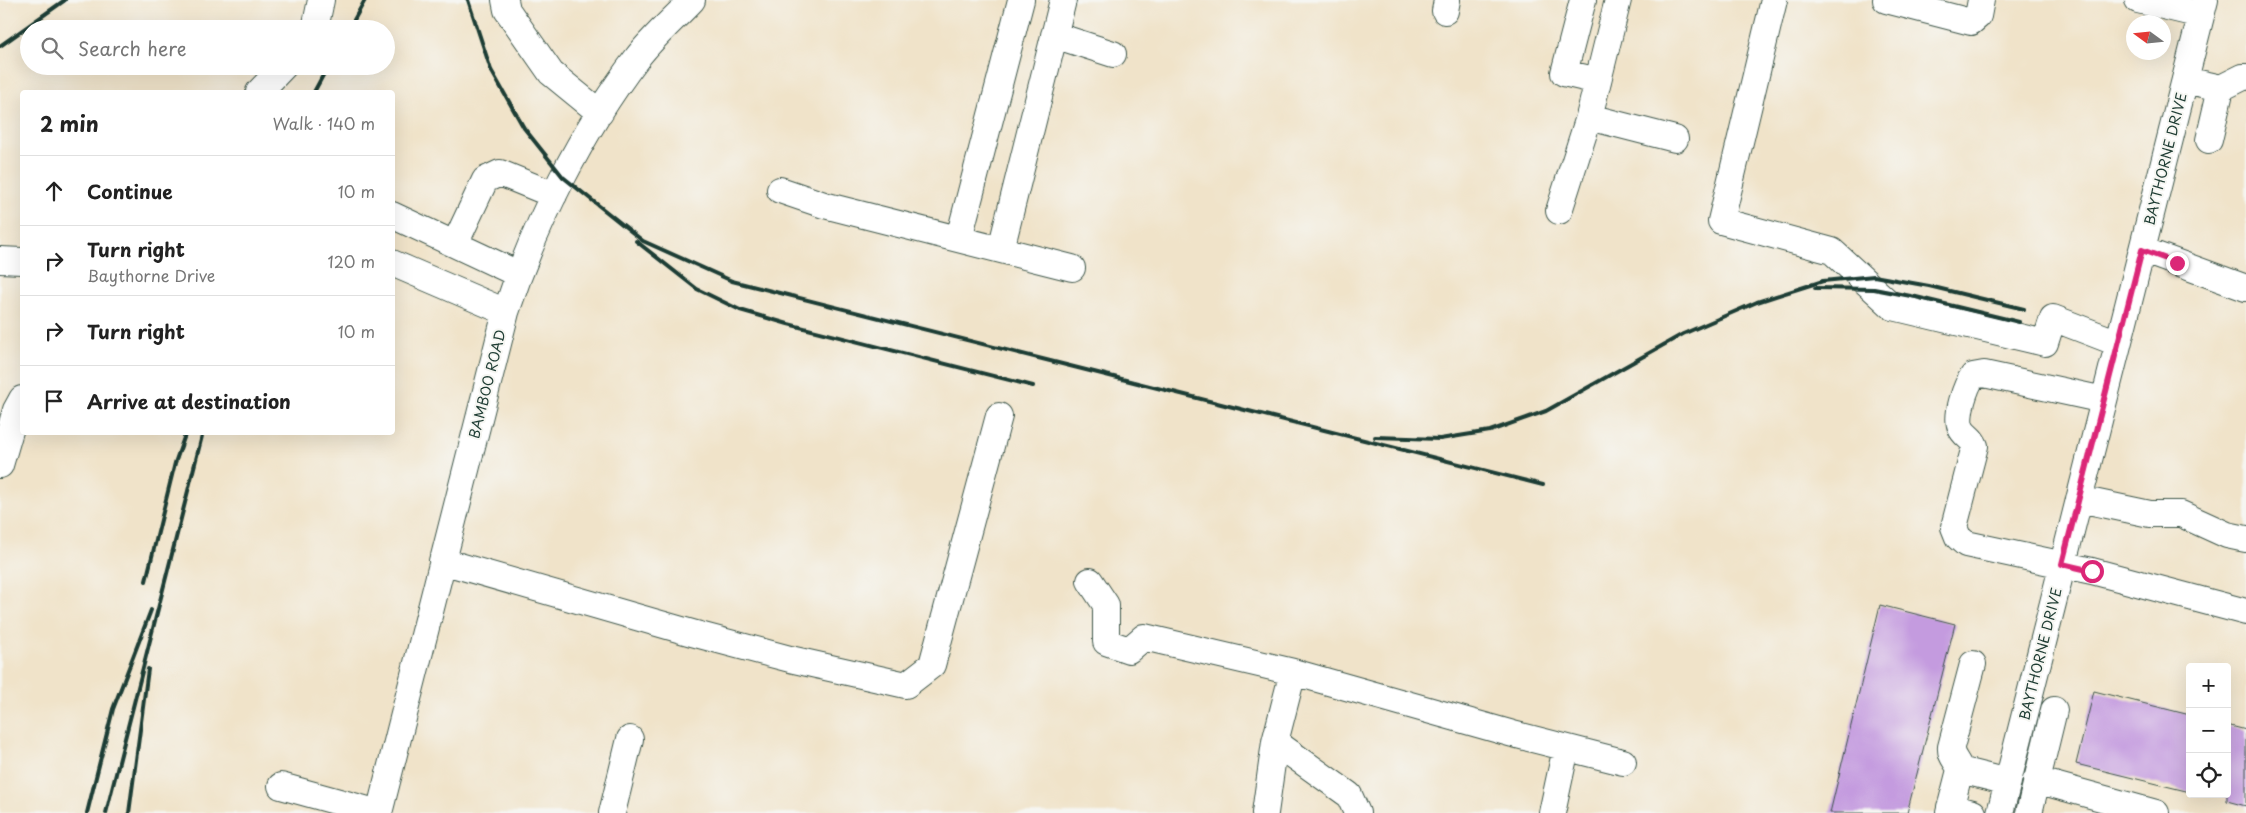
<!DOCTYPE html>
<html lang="en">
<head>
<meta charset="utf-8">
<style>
  body { margin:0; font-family:"Playpen Sans",sans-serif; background:#f2f2f2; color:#222 }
  .controls { position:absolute; right:15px; bottom:15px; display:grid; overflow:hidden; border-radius:5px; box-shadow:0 5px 20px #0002 }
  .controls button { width:45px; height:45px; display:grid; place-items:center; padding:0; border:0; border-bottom:1px solid #e0e0e0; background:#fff; color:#222; font:25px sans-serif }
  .compass { position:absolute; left:2126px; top:15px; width:45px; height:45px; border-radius:50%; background:#fff; box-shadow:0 5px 20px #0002; rotate:285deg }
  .stop { position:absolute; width:15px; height:15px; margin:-11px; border:4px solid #db2777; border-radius:50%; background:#fff }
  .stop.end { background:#db2777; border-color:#fff; box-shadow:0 1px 5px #0008 }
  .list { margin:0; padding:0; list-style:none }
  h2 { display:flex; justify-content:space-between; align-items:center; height:65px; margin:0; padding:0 20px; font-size:21px }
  h2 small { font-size:16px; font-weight:400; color:#767676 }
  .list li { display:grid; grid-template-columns:32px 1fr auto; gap:15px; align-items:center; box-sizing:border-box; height:70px; padding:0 20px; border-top:1px solid #e0e0e0 }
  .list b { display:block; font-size:19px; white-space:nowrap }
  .list p { margin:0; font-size:16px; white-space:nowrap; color:#767676 }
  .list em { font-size:16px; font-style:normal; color:#767676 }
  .icon { flex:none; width:28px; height:28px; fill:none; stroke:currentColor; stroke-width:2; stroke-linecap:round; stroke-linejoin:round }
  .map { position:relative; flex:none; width:2246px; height:813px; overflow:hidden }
  .search { position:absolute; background:#fff; box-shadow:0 5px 20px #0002; left:20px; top:20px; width:375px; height:55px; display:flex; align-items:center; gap:12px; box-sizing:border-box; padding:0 18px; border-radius:28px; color:#767676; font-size:19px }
  .panel { position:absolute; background:#fff; box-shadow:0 5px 20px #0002; left:20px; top:90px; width:375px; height:345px; border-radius:5px }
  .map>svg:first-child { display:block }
  .building { fill:#c49bdf }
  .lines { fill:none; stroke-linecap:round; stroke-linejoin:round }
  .minor-casing { stroke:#3e564a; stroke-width:28 }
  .minor { stroke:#fff; stroke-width:26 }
  .rail { stroke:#1f3d34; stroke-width:4 }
  .route { stroke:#db2777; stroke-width:6 }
  .labels { text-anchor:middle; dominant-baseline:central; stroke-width:4; stroke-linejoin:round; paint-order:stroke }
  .street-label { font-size:14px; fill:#1f3d34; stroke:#f6f6f2 }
</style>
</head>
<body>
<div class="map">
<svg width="2246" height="813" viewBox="0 0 2246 813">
  <rect width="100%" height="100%" fill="#f6f6f2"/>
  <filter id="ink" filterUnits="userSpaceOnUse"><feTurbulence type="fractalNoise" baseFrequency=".02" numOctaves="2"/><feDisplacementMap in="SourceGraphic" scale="10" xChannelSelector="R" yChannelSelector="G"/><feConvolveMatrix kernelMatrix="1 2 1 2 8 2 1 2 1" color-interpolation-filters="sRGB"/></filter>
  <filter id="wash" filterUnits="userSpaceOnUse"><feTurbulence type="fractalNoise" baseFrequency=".0096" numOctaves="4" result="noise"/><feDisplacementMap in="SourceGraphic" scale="20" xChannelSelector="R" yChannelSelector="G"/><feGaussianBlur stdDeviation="1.12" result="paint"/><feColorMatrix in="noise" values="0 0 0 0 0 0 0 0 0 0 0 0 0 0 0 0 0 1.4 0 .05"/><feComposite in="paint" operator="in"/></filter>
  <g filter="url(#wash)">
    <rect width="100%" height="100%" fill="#f0e3c9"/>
    <g id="blocks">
      <path class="building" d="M1880,605L1955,624L1907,813H1830Z
        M2094,691L2190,715V792L2076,764Z
        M2227,725L2246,730V806L2227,801Z"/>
    </g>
  </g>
  <g filter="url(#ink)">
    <use href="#blocks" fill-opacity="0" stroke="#3e564a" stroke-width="1"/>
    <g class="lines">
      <defs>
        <path id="minor" d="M505,0L507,10L551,73L600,113
          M1583,0L1564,73L1598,81
          M1774,0L1721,221L1832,251L1893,307L2045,343L2053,318L2118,343
          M1886,0L1971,22L1978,16L1981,0
          M2138,0L2201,15
          M1445,11L1447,0
          M315,29L321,0
          M1054,35L1113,54
          M2185,80L2221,88L2243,77H2246
          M259,92L284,66
          M1589,117L1675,139
          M2209,140L2221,88
          M780,190L824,205L1072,268
          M1559,211L1589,117L1618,0
          M392,215L518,274
          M959,238L1021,0
          M455,244L485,180L500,173L554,195
          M1001,249L1063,0
          M2142,250L2246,288
          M0,260L22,261
          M392,263L506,312
          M2104,400L1984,374L1973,376C1966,385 1955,416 1961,428C1964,436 1972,437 1975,446L1954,527L1958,537L1966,544L2092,571L2246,612
          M0,465L16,410L22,399
          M2079,499L2150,514H2181L2227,535L2246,539
          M442,561L692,633L790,659L906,685L932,665L999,416
          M1090,581L1106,605V642L1129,650L1144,637L1293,672L1513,734L1623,762
          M1275,742L1349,795L1357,813
          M1960,770L2008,782
          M2036,780L2156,813
          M281,786L379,813
          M1950,807L1973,813
          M379,813L506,312C534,226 582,130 637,58C653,37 674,19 692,0
          M612,813L630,739
          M1265,813L1275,742L1293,672
          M1552,813L1566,748
          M1949,813L1960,770C1958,761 1950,757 1951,747L1973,664
          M2000,813L2205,0
          M2029,813L2054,710"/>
      </defs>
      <use href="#minor" class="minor-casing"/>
      <use href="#minor" class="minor"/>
      <path class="rail" d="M468,0L491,70L524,128L563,177L643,241L732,281L1543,485
        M349,29L365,0
        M0,46L65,0
        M314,92L328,66
        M636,241L697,289L740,310L788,324L1033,386
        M1815,288L1874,289L1916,297L2019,322
        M1375,437L1440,439L1490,431L1546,411L1683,334L1757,302L1823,281L1874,276L1929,286L2024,309
        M146,581L175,463L186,432
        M87,813L113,709L151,610
        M106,813L203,432
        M129,813L148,669"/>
    </g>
  </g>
  <g class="lines" filter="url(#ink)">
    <path class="route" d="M2092,571L2062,564L2142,250L2177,263"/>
  </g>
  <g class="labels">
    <g class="street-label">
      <text transform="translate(2165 159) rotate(-76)">BAYTHORNE DRIVE</text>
      <text transform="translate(487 384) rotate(-76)">BAMBOO ROAD</text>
      <text transform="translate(2040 654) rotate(-76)">BAYTHORNE DRIVE</text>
    </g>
  </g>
</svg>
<div class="controls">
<button>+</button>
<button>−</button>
<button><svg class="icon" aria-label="locate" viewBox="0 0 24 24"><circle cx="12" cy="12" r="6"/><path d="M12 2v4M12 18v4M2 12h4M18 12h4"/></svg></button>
</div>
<svg class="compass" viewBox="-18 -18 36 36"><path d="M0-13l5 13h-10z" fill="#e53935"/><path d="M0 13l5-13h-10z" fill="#767676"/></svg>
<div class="stop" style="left:2092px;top:571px"></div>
<div class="stop end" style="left:2177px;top:263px"></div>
<div class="search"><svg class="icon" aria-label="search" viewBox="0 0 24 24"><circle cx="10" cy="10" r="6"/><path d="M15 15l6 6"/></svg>Search here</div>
<section class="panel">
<h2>2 min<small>Walk · 140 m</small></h2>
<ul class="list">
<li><svg class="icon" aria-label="ahead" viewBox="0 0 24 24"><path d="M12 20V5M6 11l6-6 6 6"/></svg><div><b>Continue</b></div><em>10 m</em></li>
<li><svg class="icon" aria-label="right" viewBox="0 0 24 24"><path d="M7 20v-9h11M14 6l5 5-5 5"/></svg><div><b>Turn right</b><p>Baythorne Drive</p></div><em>120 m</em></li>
<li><svg class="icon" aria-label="right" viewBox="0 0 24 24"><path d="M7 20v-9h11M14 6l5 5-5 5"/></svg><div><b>Turn right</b></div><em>10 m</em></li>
<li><svg class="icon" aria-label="arrive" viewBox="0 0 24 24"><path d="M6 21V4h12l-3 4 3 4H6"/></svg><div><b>Arrive at destination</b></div></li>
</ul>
</section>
</div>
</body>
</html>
